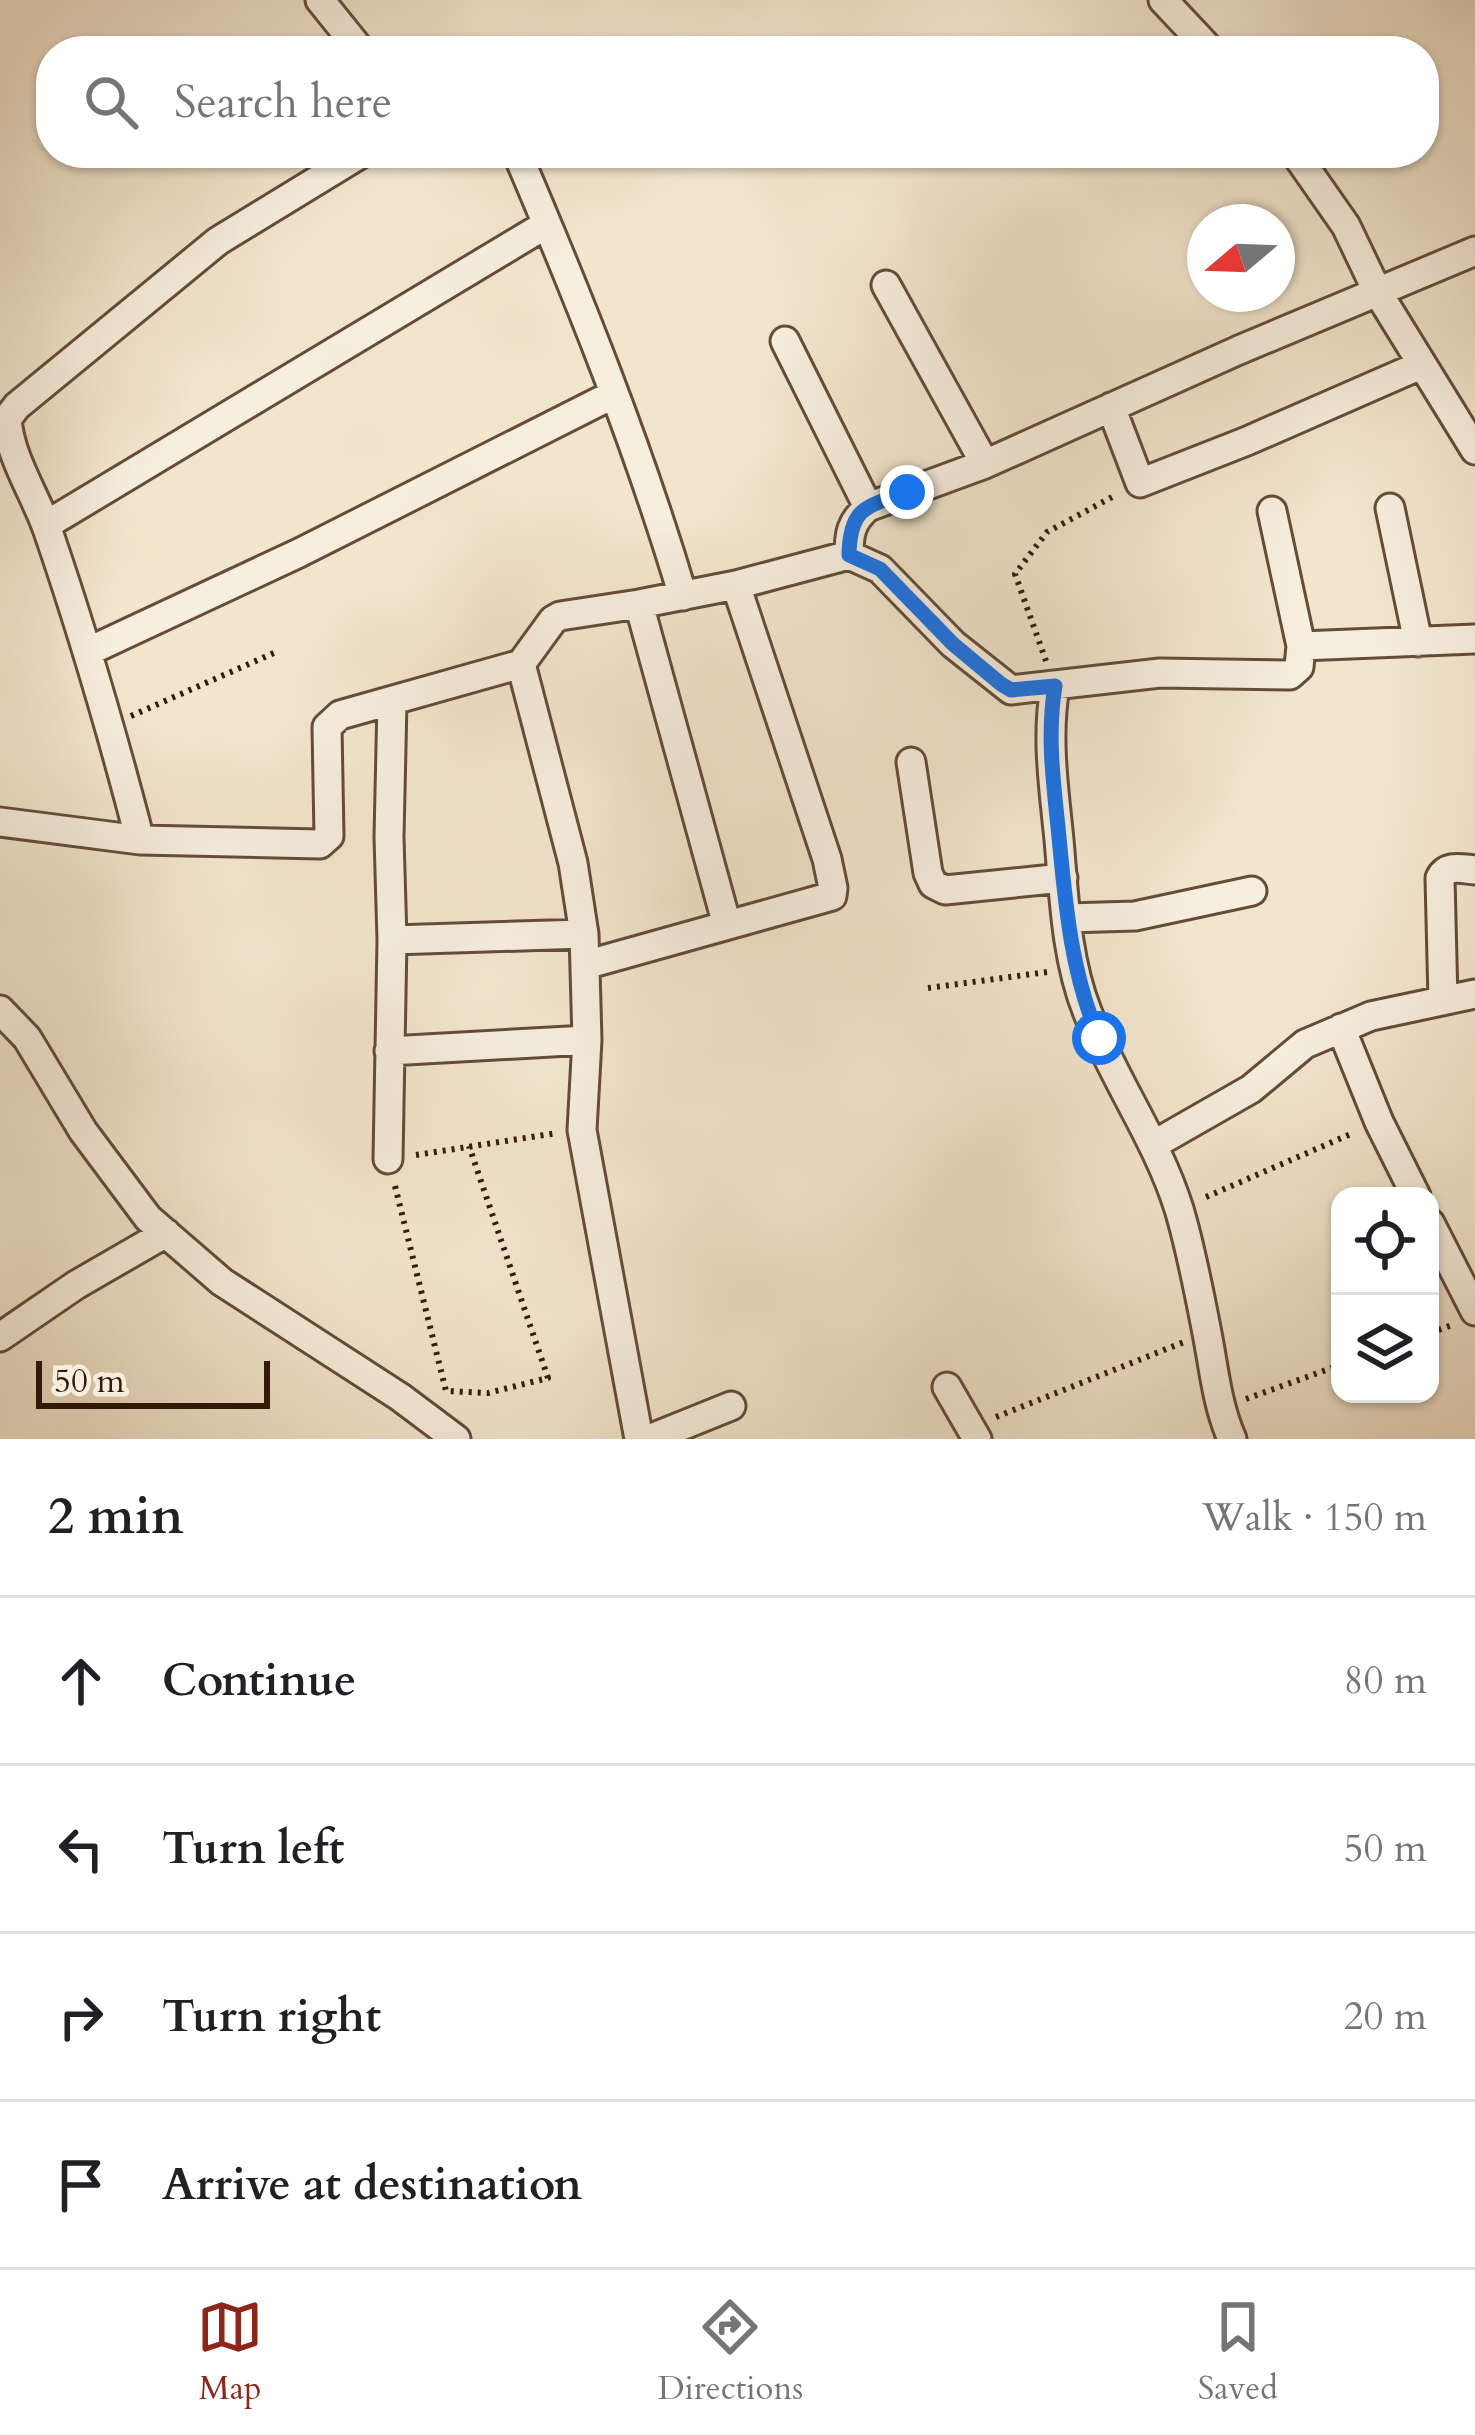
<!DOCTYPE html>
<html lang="en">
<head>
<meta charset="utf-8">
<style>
  body { margin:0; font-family:Cardo,serif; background:#f6f6f6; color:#202124 }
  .controls { position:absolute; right:36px; bottom:36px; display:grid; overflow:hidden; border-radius:24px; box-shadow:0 3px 9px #0004 }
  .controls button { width:108px; height:108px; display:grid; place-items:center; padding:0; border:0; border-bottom:3px solid #e0e0e0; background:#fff; color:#202124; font:60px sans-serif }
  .compass { position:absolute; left:1187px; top:204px; width:108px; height:108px; border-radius:50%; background:#fff; box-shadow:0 3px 9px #0004; rotate:251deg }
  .scale { position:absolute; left:36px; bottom:30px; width:234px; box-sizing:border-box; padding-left:12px; border:6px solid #351908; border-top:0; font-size:33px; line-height:42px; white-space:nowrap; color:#351908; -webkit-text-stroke:9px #f7eede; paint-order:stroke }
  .stop { position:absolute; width:36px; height:36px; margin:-27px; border:9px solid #1a73e8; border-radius:50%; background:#fff }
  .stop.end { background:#1a73e8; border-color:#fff; box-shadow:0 3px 12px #0008 }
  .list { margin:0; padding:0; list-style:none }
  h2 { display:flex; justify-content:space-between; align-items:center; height:156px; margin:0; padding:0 48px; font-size:51px }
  h2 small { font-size:39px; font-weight:400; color:#757577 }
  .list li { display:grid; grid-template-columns:78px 1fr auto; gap:36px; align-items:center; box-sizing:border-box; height:168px; padding:0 48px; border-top:3px solid #e0e0e0 }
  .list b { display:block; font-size:45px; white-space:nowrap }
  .list em { font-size:39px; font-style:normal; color:#757577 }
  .icon { flex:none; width:66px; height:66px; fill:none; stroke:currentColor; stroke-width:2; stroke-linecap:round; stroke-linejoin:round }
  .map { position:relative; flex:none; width:1475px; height:1439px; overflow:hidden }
  .search { position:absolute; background:#fff; box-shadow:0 3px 9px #0004; left:36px; right:36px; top:36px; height:132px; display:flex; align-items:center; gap:30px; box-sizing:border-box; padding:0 42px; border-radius:48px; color:#757577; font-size:45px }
  .sheet { height:828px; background:#fff }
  nav { display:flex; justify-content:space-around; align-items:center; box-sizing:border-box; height:168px; border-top:3px solid #e0e0e0; background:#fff; font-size:33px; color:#757577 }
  nav a { display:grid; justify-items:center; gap:6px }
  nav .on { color:#8f2418 }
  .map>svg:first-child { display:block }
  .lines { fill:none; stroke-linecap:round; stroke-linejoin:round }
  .minor-casing { stroke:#644c39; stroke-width:33 }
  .path { stroke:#351908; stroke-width:6; stroke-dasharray:3 6; stroke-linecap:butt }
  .minor { stroke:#f7eede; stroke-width:27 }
  .route { stroke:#1a73e8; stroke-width:15 }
</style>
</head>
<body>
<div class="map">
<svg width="1475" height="1439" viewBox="0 0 1475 1439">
  <rect width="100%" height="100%" fill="#f2e5cd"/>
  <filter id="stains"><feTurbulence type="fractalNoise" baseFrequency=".00167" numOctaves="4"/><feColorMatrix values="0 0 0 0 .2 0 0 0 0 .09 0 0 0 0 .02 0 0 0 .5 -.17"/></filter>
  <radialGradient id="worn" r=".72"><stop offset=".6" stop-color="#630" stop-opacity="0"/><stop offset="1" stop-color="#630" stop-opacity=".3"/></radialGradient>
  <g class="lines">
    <defs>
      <path id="minor" d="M320,0L361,51
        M1163,0L1211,51
        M517,153C579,298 638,445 683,596
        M1295,153L1346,226L1377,291L1475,450
        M886,285L985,464
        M785,341L868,507
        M1111,407L1140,483L1247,441L1421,365
        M1390,508L1418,642
        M46,525L547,224
        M849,555C849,533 851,522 868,507L985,464L1239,350L1475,251
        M639,604L727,925
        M1301,646L1475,639
        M87,652L299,553L614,394
        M521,664L573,863L584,934L587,1040L582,1130L639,1439
        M1055,687C1046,738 1054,789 1059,840C1064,896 1066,958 1087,1011C1113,1079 1157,1139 1179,1209C1191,1249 1199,1292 1207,1333C1214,1369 1217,1405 1232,1439
        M911,762L928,873L933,884L945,890L1063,878
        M0,822L140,840L320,844L329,836L327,727L340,715L521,664L553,620L560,616L639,604L736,585L849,555L880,569L953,644L1011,690L1160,673L1290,675L1299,667L1301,646L1272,511
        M140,840C113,736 83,633 48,531C35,494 10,458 7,419L17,406L218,241L362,153
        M1068,918L1135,916L1252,891
        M392,940L584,934
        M585,965L832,896L833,888L827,859L736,585
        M1443,1001L1440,878C1447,864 1462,869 1475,870
        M0,1010L27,1038L83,1131L148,1218L222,1282L400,1397L456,1439
        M1341,1028L1379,1122L1416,1196
        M389,1051L587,1040
        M1153,1145L1251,1089L1305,1044L1371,1016L1475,994
        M388,1159L392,940L389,837L392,702
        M1430,1223L1475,1311
        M0,1337L76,1285L166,1233
        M947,1387L977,1439
        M649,1439L731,1406"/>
    </defs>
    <use href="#minor" class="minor-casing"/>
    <path class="path" d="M1046,661L1015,574L1047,532L1114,496
      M131,716L276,652
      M928,988L1047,972
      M416,1155L557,1133
      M395,1186L446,1391L488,1393L548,1378L469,1146
      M1206,1197L1353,1133
      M1430,1333L1455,1324
      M1246,1399L1340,1365
      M996,1417L1184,1342"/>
    <use href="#minor" class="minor"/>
  </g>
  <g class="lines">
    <path class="route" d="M907,492C867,507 850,506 849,555L880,569L953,644L1001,684L1011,690L1055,686C1047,734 1053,779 1058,827C1065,899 1070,971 1099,1038"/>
  </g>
  <rect width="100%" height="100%" filter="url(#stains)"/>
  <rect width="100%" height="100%" fill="url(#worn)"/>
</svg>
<div class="controls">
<button><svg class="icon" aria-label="locate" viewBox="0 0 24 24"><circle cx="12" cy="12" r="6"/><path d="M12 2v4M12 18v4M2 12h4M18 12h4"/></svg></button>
<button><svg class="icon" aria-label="layers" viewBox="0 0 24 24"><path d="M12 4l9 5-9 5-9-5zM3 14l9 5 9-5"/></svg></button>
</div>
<svg class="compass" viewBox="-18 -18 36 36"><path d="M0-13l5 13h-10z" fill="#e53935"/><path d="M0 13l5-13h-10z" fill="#757577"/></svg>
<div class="scale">50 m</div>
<div class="stop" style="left:1099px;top:1038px"></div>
<div class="stop end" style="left:907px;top:492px"></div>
<div class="search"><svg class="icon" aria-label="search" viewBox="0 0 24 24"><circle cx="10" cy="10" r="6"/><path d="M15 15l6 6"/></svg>Search here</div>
</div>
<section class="sheet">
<h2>2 min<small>Walk · 150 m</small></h2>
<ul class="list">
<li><svg class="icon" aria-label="ahead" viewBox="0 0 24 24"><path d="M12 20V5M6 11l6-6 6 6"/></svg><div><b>Continue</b></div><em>80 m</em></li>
<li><svg class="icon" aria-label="left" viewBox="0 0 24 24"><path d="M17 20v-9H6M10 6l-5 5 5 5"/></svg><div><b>Turn left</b></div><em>50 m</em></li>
<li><svg class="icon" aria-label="right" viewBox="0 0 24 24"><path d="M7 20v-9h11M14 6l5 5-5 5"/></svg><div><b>Turn right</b></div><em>20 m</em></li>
<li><svg class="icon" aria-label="arrive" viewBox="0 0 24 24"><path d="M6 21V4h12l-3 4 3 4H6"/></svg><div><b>Arrive at destination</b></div></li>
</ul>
</section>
<nav>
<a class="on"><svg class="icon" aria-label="map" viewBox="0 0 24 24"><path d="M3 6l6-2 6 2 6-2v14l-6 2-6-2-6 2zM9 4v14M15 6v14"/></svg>Map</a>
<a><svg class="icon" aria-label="directions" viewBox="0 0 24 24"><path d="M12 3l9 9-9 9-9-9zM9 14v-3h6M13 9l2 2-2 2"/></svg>Directions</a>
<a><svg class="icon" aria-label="saved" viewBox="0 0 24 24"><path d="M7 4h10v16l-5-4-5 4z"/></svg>Saved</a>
</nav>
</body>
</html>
